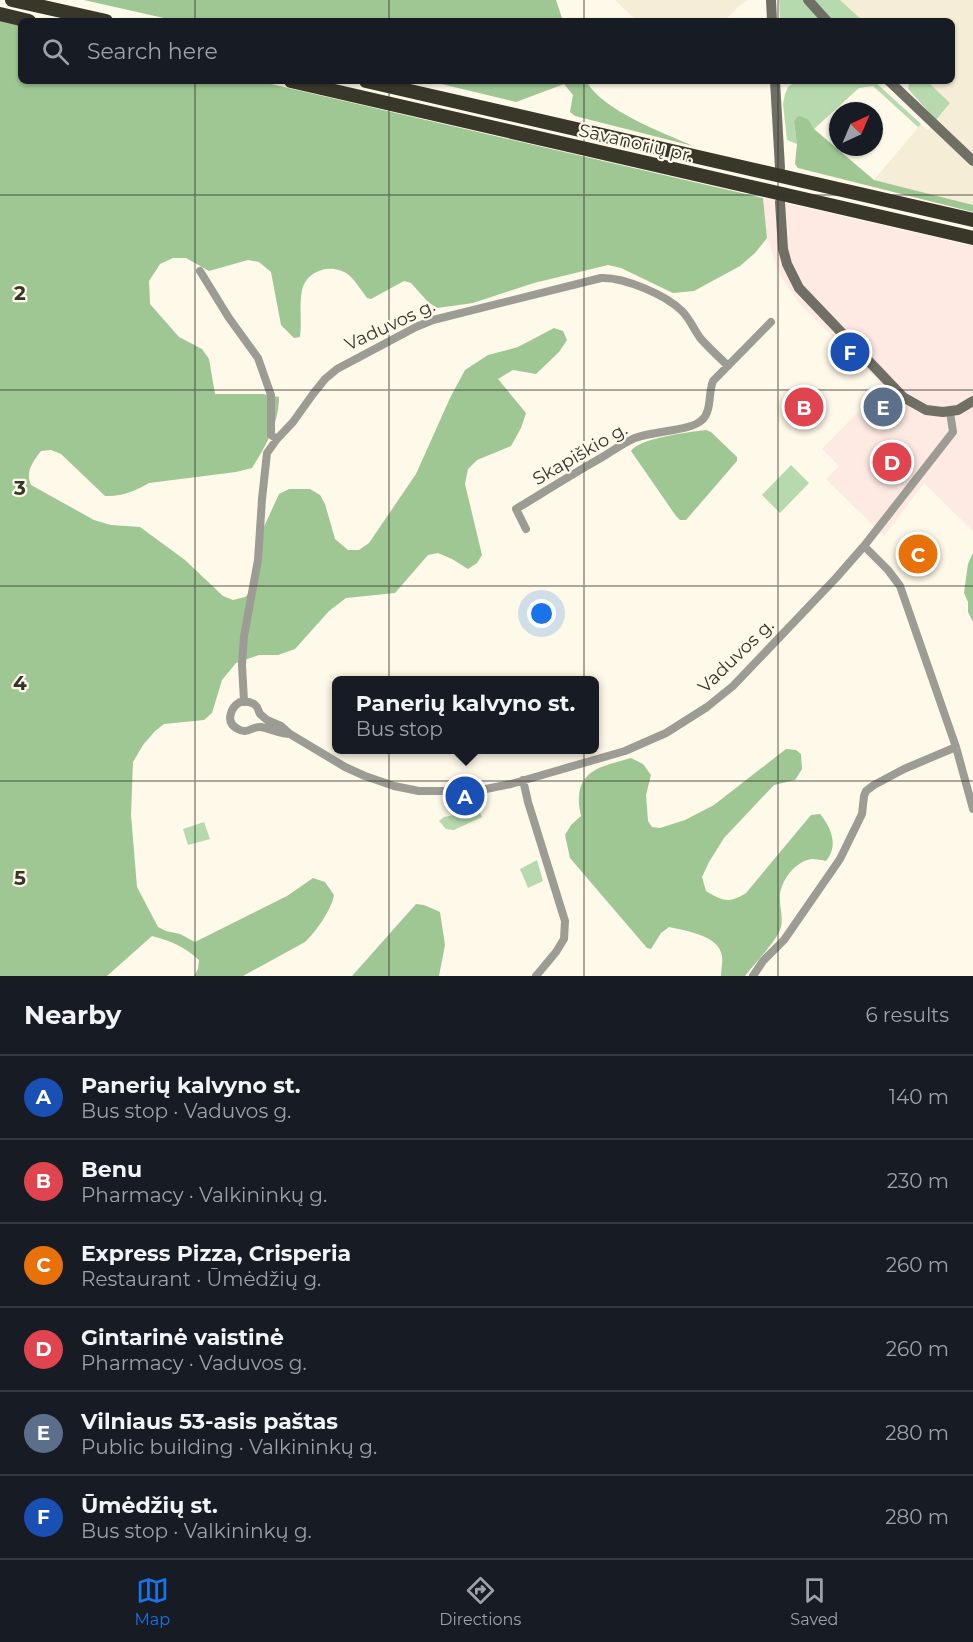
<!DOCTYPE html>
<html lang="en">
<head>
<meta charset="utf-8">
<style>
  body { margin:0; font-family:Montserrat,sans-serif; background:#20242c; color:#f1f3f6 }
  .compass { position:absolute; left:829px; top:102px; width:54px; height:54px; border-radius:50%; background:#171b24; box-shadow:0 2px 4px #0004; rotate:44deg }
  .you { position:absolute; left:542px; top:614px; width:21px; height:21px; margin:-15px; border:4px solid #fff; border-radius:50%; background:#1a73e8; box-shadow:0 0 0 9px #1a73e833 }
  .badge { display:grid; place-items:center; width:39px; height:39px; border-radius:50%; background:#1a73e8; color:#fff; font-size:20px; font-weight:700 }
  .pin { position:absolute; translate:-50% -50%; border:3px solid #fff; box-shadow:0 2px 6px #0006 }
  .popup { position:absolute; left:332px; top:676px; width:267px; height:78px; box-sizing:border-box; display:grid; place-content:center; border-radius:9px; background:#171b24; filter:drop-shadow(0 2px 4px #0005); font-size:20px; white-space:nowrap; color:#9ea1a6 }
  .popup b { font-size:22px; color:#f1f3f6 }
  .popup::after { content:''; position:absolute; left:50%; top:100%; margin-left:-12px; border:12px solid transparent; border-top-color:#171b24 }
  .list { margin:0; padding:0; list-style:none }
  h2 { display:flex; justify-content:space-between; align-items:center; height:78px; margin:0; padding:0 24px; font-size:26px }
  h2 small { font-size:20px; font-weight:400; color:#9ea1a6 }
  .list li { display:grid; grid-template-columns:39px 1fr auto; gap:18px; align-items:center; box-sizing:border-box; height:84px; padding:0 24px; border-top:2px solid #363941 }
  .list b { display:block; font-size:22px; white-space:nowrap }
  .list p { margin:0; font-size:20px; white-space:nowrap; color:#9ea1a6 }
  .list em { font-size:20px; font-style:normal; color:#9ea1a6 }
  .icon { flex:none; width:33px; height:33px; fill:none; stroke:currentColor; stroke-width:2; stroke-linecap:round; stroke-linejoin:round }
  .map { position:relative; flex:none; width:973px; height:976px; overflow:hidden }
  .search { position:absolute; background:#171b24; box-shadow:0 2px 4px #0004; left:18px; right:18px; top:18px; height:66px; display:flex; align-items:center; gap:15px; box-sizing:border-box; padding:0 21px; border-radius:9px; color:#9ea1a6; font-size:22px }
  .sheet { height:582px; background:#171b24 }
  nav { display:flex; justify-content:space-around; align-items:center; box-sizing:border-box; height:84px; border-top:2px solid #363941; background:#171b24; font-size:16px; color:#9ea1a6 }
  nav a { display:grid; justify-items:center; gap:3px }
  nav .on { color:#1a73e8 }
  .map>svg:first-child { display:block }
  .commercial { fill:#feeae3 }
  .built { fill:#f5edd5 }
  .green { fill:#b6daad }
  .forest { fill:#9ec794 }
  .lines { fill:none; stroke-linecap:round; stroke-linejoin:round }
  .street { stroke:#9c9c94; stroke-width:8 }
  .secondary { stroke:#706f65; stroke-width:10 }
  .highway { stroke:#393729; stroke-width:14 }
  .grid { fill:none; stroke:#36342d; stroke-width:1.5; stroke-opacity:0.55 }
  .labels { text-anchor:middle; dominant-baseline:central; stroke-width:4.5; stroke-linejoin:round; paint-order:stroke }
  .street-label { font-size:18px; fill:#36342d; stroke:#fef9e8 }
  .grid-label { font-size:20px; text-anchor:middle; font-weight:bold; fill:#36342d; stroke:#fef9e8; stroke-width:4.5; stroke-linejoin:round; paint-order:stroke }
</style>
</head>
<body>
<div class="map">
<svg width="973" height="976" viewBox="0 0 973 976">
  <rect width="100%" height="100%" fill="#fef9e8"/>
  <path class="commercial" d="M763,198L973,246V531L924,483L884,536L826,479L839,466L822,449L858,412L879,432L904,406L799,303L780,275L767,238Z"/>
  <path class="built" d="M615,0H748L739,6L724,21H637Z
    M840,0H973V205L874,180L921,124L928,130L950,103L927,81H952V21H863Z"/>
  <path class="green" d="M779,0H805L823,21H780Z
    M812,0H840L863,21H830Z
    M796,81H874L921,124L918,127L873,86L859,88L814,129L809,120L794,122L797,144L787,140L783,104L785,94L788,87Z
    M911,81H927L950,103L936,120L908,89L909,84Z
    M791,465L809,483L780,513L762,495Z
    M479,810L482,817L454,830L446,829L439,821L444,817Z
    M204,822L210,839L188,845L183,829Z
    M537,860L543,881L528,888L520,869Z"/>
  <path class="forest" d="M84,0H556L563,21H177Z
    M0,21L21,26V81H258L763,198L767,238L755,253L740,266L694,291L673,293L621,268L608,265L534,283L473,303L437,308L428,302L411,283L404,281L371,299L367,298C362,291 356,282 350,276C334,262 307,269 302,290C299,305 302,321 300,337L294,338L281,325L271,272L259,262L248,260L209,271L186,258H173L160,264L149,281L150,304L179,337L202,349L209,359L215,394H263L279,397C279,423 266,446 252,468L236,472L149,483C135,491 121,497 105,496L61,454L51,450L41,451C33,462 25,471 31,485L94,520L111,525L140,527L185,560L223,596L233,600L245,597L257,586L263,529L279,494L289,489H310L320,495L325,504L335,539L348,550H359L369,543L416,474L450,398L465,370L488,355L518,347L554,328L563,331L567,340L559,352L536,374L513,370L498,379L526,413L521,428L511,446L477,460L468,469L465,484L482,555L477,563L468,569L452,559L438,553L428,555L395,593L346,598L329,611L295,649L278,655H259L236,663L222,680L212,713L204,720L164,724L155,731L143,745L133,762L131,815L137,887L158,927L166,931L180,934L195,942L287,896L313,878L325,882L334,895C332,909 315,933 305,942L243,976H194L198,969L199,960C185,947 171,941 152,936L107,976H0Z
    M429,81H586C603,111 662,132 693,146L575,116L570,112L573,95L564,84L516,102Z
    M800,116L809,120L814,129L874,180L973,205V212L798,168L795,164L797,144L794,122L797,117Z
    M706,430L711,432L737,457V461L686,520H680L676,516L631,451C639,438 690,432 706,430Z
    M973,553V622L968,612V602L964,593L968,564Z
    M786,749L796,750L801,754L802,769L795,780L774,785L724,838L709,862L702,877L706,891C722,901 729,904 746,893L811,815L820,814C831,827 839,846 826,861C822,860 817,859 812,859C795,861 779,882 780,899C780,909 783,917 781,927C777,941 754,964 745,976H721C721,970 723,962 722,956C719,935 686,931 669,927L661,933L651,949L647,948L570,858L565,835L571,825L581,816C580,810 578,803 579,797C580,768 608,765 631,758L643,764L651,775L646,795L648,821L652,827L660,828L685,820L714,805Z
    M416,904L424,905L440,912L445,945L439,976H352Z"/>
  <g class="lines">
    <path class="street" d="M200,271L229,318L258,358L271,395V435L277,439
      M526,529L516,509C544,492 571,475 599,459C611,452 623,443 635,438C652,431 691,431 702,420C712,411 708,393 713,381L771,322
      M864,546L888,570L900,586L956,747L973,809
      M244,701L242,665L244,636L258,560L262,499L267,453L277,439L293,422L313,394L325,379L337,369L416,327L433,320L601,278C624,277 666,295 682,311C690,319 694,330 701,339C709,348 719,357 728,366
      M290,734C280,734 271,729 261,727C252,726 247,735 238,729C225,723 230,708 240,702H249L254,704L257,707L260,714L267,720L281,726L290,734L345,767L365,776L394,786L419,791H476L511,784L625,751L666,733L707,707L733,686L836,578L864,546L953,432L950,412
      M523,780L528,802L565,921L564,939L556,952L536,976
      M753,976L763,961L784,940L840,859L862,814L864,796L866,791L874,785L904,769L956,747"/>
    <path class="secondary" d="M771,0L772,21
      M808,0L827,21
      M775,81L780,168
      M889,81L973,161
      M780,202L783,249L787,264L799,288L903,397L926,410L943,412L958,410L973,401"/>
    <path class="highway" d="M12,0L106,21
      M0,14L29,21
      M291,81L973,238
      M366,81L973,220"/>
  </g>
  <path class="grid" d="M195,0V21M389,0V21M584,0V21M778,0V21M195,81V976M389,81V976M584,81V976M778,81V976M0,195H973M0,390H973M0,586H973M0,781H973"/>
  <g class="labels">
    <g class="street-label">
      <text transform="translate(636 143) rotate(13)">Savanorių pr.</text>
      <text transform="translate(390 325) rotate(-25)">Vaduvos g.</text>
      <text transform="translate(580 454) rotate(-30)">Skapiškio g.</text>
      <text transform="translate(736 656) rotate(-44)">Vaduvos g.</text>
    </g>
  </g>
  <g class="grid-label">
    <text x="20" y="300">2</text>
    <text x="20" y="495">3</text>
    <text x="20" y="690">4</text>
    <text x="20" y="885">5</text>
  </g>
</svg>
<svg class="compass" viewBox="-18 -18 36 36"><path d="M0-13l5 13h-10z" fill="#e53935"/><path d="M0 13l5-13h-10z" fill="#9ea1a6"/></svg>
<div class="you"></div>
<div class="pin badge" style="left:465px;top:796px;background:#1a4fb4">A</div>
<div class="popup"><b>Panerių kalvyno st.</b>Bus stop</div>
<div class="pin badge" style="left:804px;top:407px;background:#e0444e">B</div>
<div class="pin badge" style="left:918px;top:554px;background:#e8710a">C</div>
<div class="pin badge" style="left:892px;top:462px;background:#e0444e">D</div>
<div class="pin badge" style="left:883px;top:407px;background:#5c6f8a">E</div>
<div class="pin badge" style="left:850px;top:352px;background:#1a4fb4">F</div>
<div class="search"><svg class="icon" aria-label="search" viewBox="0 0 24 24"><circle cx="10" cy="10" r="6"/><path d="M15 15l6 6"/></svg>Search here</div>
</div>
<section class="sheet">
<h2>Nearby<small>6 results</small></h2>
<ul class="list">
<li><span class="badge" style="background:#1a4fb4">A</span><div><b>Panerių kalvyno st.</b><p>Bus stop · Vaduvos g.</p></div><em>140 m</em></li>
<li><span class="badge" style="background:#e0444e">B</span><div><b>Benu</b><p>Pharmacy · Valkininkų g.</p></div><em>230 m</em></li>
<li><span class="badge" style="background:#e8710a">C</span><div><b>Express Pizza, Crisperia</b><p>Restaurant · Ūmėdžių g.</p></div><em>260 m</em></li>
<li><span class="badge" style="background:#e0444e">D</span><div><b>Gintarinė vaistinė</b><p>Pharmacy · Vaduvos g.</p></div><em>260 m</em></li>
<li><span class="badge" style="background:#5c6f8a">E</span><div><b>Vilniaus 53-asis paštas</b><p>Public building · Valkininkų g.</p></div><em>280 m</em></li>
<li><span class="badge" style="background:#1a4fb4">F</span><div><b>Ūmėdžių st.</b><p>Bus stop · Valkininkų g.</p></div><em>280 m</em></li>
</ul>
</section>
<nav>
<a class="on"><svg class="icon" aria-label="map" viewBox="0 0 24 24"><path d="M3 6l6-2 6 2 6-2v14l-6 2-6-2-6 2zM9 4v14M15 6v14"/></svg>Map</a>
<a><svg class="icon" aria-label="directions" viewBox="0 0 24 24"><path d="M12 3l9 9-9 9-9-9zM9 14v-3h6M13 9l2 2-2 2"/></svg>Directions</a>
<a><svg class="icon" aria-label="saved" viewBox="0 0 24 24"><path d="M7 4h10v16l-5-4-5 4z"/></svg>Saved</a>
</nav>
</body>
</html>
